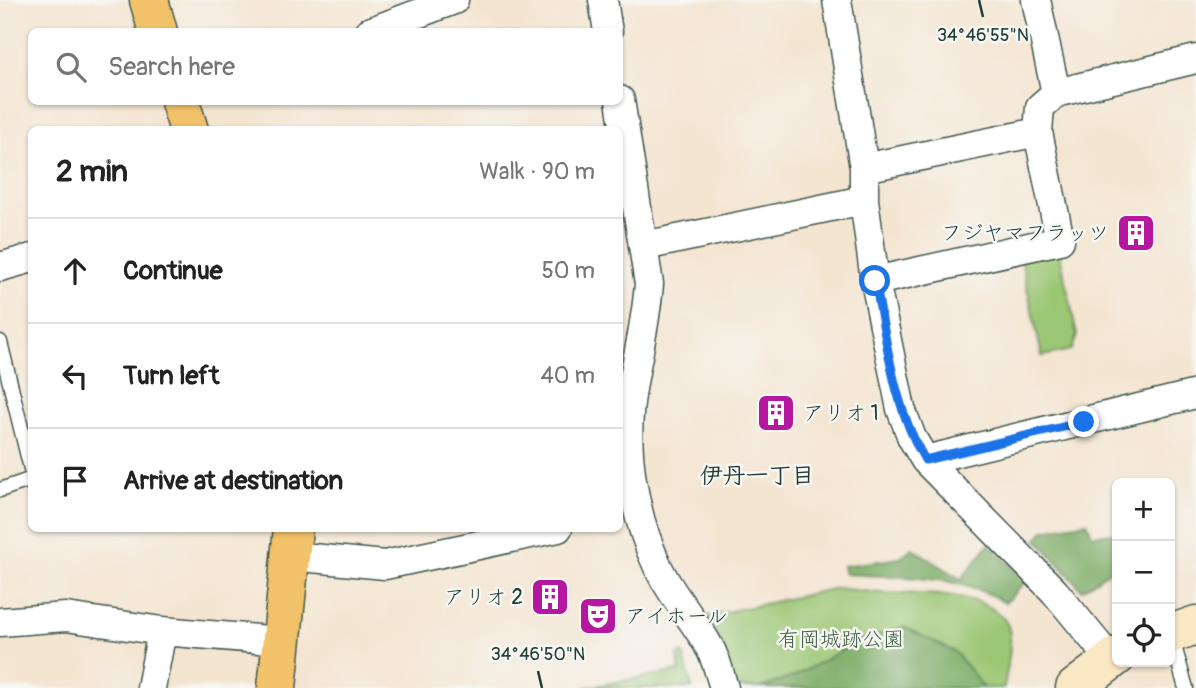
<!DOCTYPE html>
<html lang="en">
<head>
<meta charset="utf-8">
<style>
  body { margin:0; font-family:Pangolin,"Klee One",sans-serif; background:#f2f2f2; color:#222 }
  .controls { position:absolute; right:21px; bottom:21px; display:grid; overflow:hidden; border-radius:10px; box-shadow:0 2px 5px #0004 }
  .controls button { width:63px; height:63px; display:grid; place-items:center; padding:0; border:0; border-bottom:2px solid #e0e0e0; background:#fff; color:#222; font:35px sans-serif }
  .stop { position:absolute; width:21px; height:21px; margin:-16px; border:5px solid #1a73e8; border-radius:50%; background:#fff }
  .stop.end { background:#1a73e8; border-color:#fff; box-shadow:0 2px 7px #0008 }
  .list { margin:0; padding:0; list-style:none }
  h2 { display:flex; justify-content:space-between; align-items:center; height:91px; margin:0; padding:0 28px; font-size:30px }
  h2 small { font-size:23px; font-weight:400; color:#767676 }
  .list li { display:grid; grid-template-columns:46px 1fr auto; gap:21px; align-items:center; box-sizing:border-box; height:105px; padding:0 28px; border-top:2px solid #e0e0e0 }
  .list b { display:block; font-size:26px; white-space:nowrap }
  .list em { font-size:23px; font-style:normal; color:#767676 }
  .icon { flex:none; width:38px; height:38px; fill:none; stroke:currentColor; stroke-width:2; stroke-linecap:round; stroke-linejoin:round }
  .map { position:relative; flex:none; width:1196px; height:688px; overflow:hidden }
  .search { position:absolute; background:#fff; box-shadow:0 2px 5px #0004; left:28px; top:28px; width:595px; height:77px; display:flex; align-items:center; gap:18px; box-sizing:border-box; padding:0 24px; border-radius:10px; color:#767676; font-size:26px }
  .panel { position:absolute; background:#fff; box-shadow:0 2px 5px #0004; left:28px; top:126px; width:595px; height:406px; border-radius:10px }
  .map>svg:first-child { display:block }
  .green { fill:#9bc673; stroke:#5d8254; stroke-width:2 }
  .forest { fill:#7cab65; stroke:#4e744c; stroke-width:2 }
  .lines { fill:none; stroke-linecap:round; stroke-linejoin:round }
  .lane-casing { stroke:#3f564c; stroke-width:17 }
  .street-casing { stroke:#3f564c; stroke-width:31 }
  .secondary-casing { stroke:#3f564c; stroke-width:41 }
  .primary-casing { stroke:#3f564c; stroke-width:41 }
  .lane { stroke:#fff; stroke-width:14 }
  .street { stroke:#fff; stroke-width:28 }
  .secondary { stroke:#fae7c3; stroke-width:38 }
  .primary { stroke:#f2c26a; stroke-width:38 }
  .route { stroke:#1a73e8; stroke-width:9 }
  .ticks { fill:none; stroke:#1f3d34; stroke-width:2.5 }
  .labels { text-anchor:middle; dominant-baseline:central; stroke-width:5; stroke-linejoin:round; paint-order:stroke }
  .poi-label { font-size:21px; fill:#1f3d34; stroke:#f6f6f2; text-anchor:end }
  .park-label { font-size:21px; fill:#3e5f44; stroke:#f6f6f2 }
  .neighbourhood-label { font-size:23px; font-weight:bold; fill:#1f3d34; stroke:#f6f6f2 }
  .ticks-label { font-size:18px; text-anchor:middle; fill:#1f3d34; stroke:#f6f6f2; stroke-width:5; stroke-linejoin:round; paint-order:stroke }
</style>
</head>
<body>
<div class="map">
<svg width="1196" height="688" viewBox="0 0 1196 688">
  <rect width="100%" height="100%" fill="#f6f6f2"/>
  <filter id="ink" filterUnits="userSpaceOnUse"><feTurbulence type="fractalNoise" baseFrequency=".0143" numOctaves="2"/><feDisplacementMap in="SourceGraphic" scale="14" xChannelSelector="R" yChannelSelector="G"/><feConvolveMatrix kernelMatrix="1 2 1 2 8 2 1 2 1" color-interpolation-filters="sRGB"/></filter>
  <filter id="wash" filterUnits="userSpaceOnUse"><feTurbulence type="fractalNoise" baseFrequency=".00686" numOctaves="4" result="noise"/><feDisplacementMap in="SourceGraphic" scale="28" xChannelSelector="R" yChannelSelector="G"/><feGaussianBlur stdDeviation="1.57" result="paint"/><feColorMatrix in="noise" values="0 0 0 0 0 0 0 0 0 0 0 0 0 0 0 0 0 1.4 0 .05"/><feComposite in="paint" operator="in"/></filter>
  <g filter="url(#wash)">
    <rect width="100%" height="100%" fill="#f4e5d1"/>
    <path class="green" d="M1058,245L1077,335L1072,350L1042,356L1020,254Z
      M837,588C853,590 870,592 886,593C920,595 986,589 1007,624C1015,638 1006,672 1004,688H733L721,645L708,616Z
      M683,653L692,688H583L680,671L678,655Z"/>
    <path class="forest" d="M1087,522L1092,535L1117,533V566L1082,590L1037,539L1045,530Z
      M989,544L1025,579L1023,585L1005,603C959,573 898,578 845,574L842,566L900,558L912,548L961,579Z
      M904,627L955,652L984,688H759L793,677L859,641Z"/>
  </g>
  <g filter="url(#ink)">
    <g class="lines">
      <defs>
        <path id="lane" d="M0,342L32,473
          M0,490L32,479
          M1171,636L1186,688"/>
        <path id="street" d="M603,0L608,32
          M837,0L864,168V200L875,281L901,409L912,438L925,460L1055,592L1110,659
          M1036,0L1056,93
          M369,32L454,0
          M620,100L649,284C646,322 638,352 632,389C622,447 633,514 658,567C671,595 692,617 707,643C716,657 719,672 724,688
          M864,168L1038,132
          M644,246L864,200
          M0,267L32,258
          M875,281L1060,240L1038,132L1040,107L1056,93L1196,59
          M925,460L1196,394
          M291,556L385,565L558,528
          M0,622L66,617L162,631L281,641
          M151,688L162,631"/>
        <path id="secondary" d="M1170,634L1196,625
          M1075,688L1117,656"/>
        <path id="primary" d="M149,0L158,32
          M180,102L189,130
          M277,688L293,528"/>
      </defs>
      <use href="#lane" class="lane-casing"/>
      <use href="#street" class="street-casing"/>
      <use href="#secondary" class="secondary-casing"/>
      <use href="#primary" class="primary-casing"/>
      <use href="#lane" class="lane"/>
      <use href="#street" class="street"/>
      <use href="#secondary" class="secondary"/>
      <use href="#primary" class="primary"/>
    </g>
  </g>
  <g class="lines" filter="url(#ink)">
    <path class="route" d="M875,281C887,342 893,406 925,460L1084,422"/>
  </g>
  <path class="ticks" d="M979,0L983,17M538,671L542,688"/>
  <defs>
    <symbol id="building-square" viewBox="-11 -11 22 22"><rect x="-9" y="-9" width="18" height="18" rx="4" fill="#b5179e" stroke="#f6f6f2"/><path d="M-4-6H4V6H1V3H-1V6H-4ZM-2.5-4.3h1.7v1.8h-1.7ZM.8-4.3h1.7v1.8H.8ZM-2.5-1h1.7V.8h-1.7ZM.8-1h1.7V.8H.8Z" fill="#fff"/></symbol>
    <symbol id="theatre-square" viewBox="-11 -11 22 22"><rect x="-9" y="-9" width="18" height="18" rx="4" fill="#b5179e" stroke="#f6f6f2"/><path d="M-5-5.5Q0-4 5-5.5V0Q5 5 0 6Q-5 5-5 0ZM-3.3-2.5H-1v1.5H-3.3ZM1-2.5H3.3v1.5H1ZM-2.8 1Q0 5.5 2.8 1Z" fill="#fff"/></symbol>
  </defs>
  <g fill-rule="evenodd">
    <use href="#building-square" x="1114" y="211" width="44" height="44"/>
    <use href="#building-square" x="754" y="391" width="44" height="44"/>
    <use href="#building-square" x="528" y="575" width="44" height="44"/>
    <use href="#theatre-square" x="576" y="594" width="44" height="44"/>
  </g>
  <g class="labels">
    <g class="poi-label">
      <text x="1109" y="233">フジヤマフラッツ</text>
      <text x="803" y="413" text-anchor="start">アリオ 1</text>
      <text x="523" y="597">アリオ 2</text>
      <text x="625" y="616" text-anchor="start">アイホール</text>
    </g>
    <g class="park-label">
      <text x="841" y="639">有岡城跡公園</text>
    </g>
    <g class="neighbourhood-label">
      <text x="757" y="475">伊丹一丁目</text>
    </g>
  </g>
  <g class="ticks-label">
    <text x="983" y="41">34°46'55"N</text>
    <text x="538" y="660">34°46'50"N</text>
  </g>
</svg>
<div class="controls">
<button>+</button>
<button>−</button>
<button><svg class="icon" aria-label="locate" viewBox="0 0 24 24"><circle cx="12" cy="12" r="6"/><path d="M12 2v4M12 18v4M2 12h4M18 12h4"/></svg></button>
</div>
<div class="stop" style="left:875px;top:281px"></div>
<div class="stop end" style="left:1084px;top:422px"></div>
<div class="search"><svg class="icon" aria-label="search" viewBox="0 0 24 24"><circle cx="10" cy="10" r="6"/><path d="M15 15l6 6"/></svg>Search here</div>
<section class="panel">
<h2>2 min<small>Walk · 90 m</small></h2>
<ul class="list">
<li><svg class="icon" aria-label="ahead" viewBox="0 0 24 24"><path d="M12 20V5M6 11l6-6 6 6"/></svg><div><b>Continue</b></div><em>50 m</em></li>
<li><svg class="icon" aria-label="left" viewBox="0 0 24 24"><path d="M17 20v-9H6M10 6l-5 5 5 5"/></svg><div><b>Turn left</b></div><em>40 m</em></li>
<li><svg class="icon" aria-label="arrive" viewBox="0 0 24 24"><path d="M6 21V4h12l-3 4 3 4H6"/></svg><div><b>Arrive at destination</b></div></li>
</ul>
</section>
</div>
</body>
</html>
